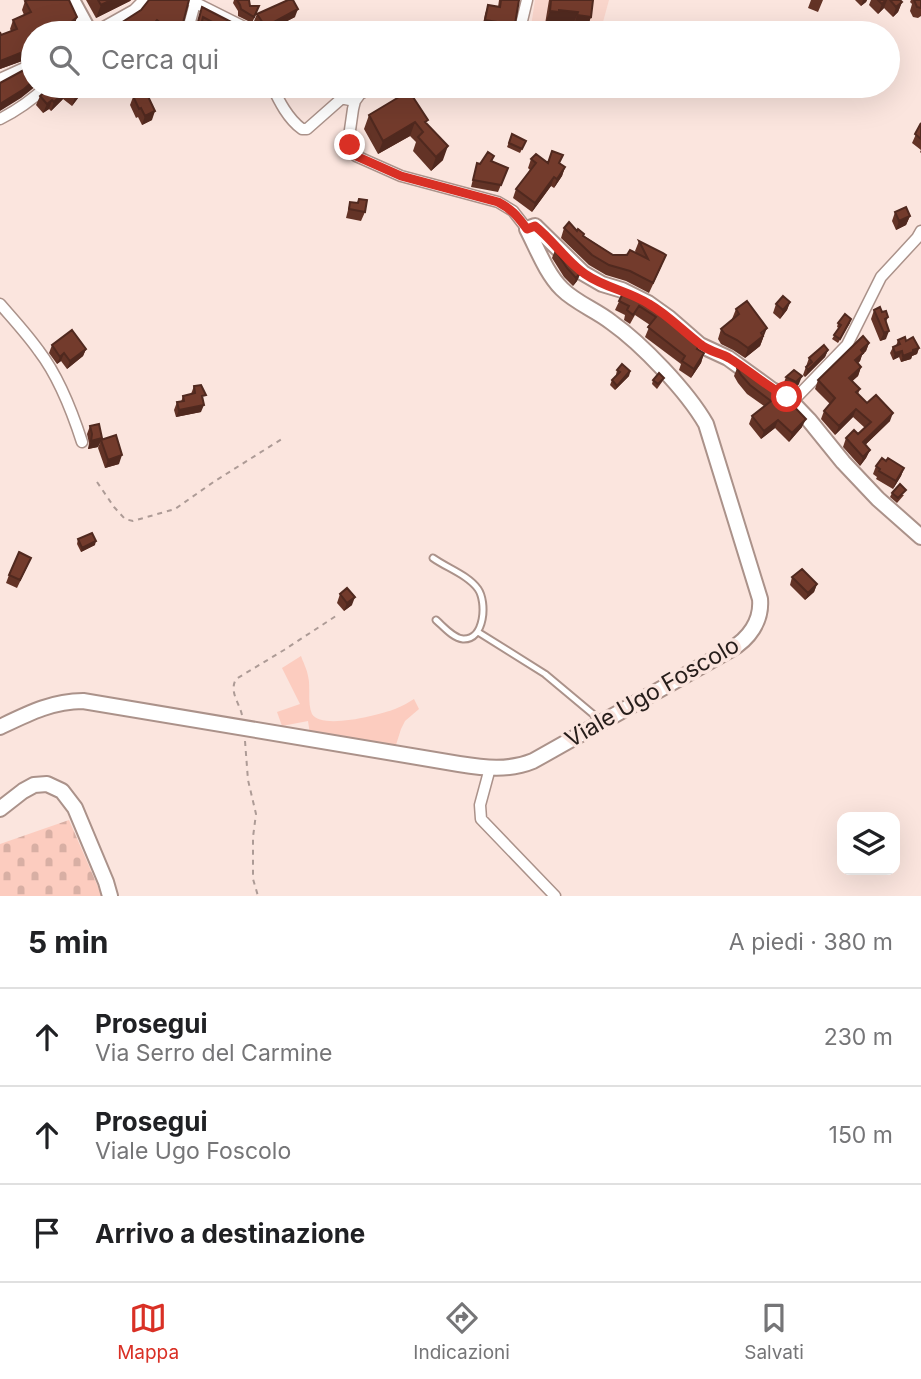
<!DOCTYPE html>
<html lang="it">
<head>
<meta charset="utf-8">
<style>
  body { margin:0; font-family:Inter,sans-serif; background:#f2f2f2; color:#202124 }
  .controls { position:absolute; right:21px; bottom:21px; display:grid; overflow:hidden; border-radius:14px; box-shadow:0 7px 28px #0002 }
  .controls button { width:63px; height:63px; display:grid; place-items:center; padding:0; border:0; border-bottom:2px solid #e0e0e0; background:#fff; color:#202124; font:35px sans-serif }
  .stop { position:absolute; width:21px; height:21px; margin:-16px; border:5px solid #d93025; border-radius:50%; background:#fff }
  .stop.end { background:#d93025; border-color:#fff; box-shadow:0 2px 7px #0008 }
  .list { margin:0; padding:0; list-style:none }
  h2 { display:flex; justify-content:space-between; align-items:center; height:91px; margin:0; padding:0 28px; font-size:30px }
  h2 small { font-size:23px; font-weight:400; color:#757577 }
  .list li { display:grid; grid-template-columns:46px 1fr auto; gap:21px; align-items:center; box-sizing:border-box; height:98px; padding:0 28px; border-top:2px solid #e0e0e0 }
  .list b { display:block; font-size:26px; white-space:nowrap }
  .list p { margin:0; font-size:23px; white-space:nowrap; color:#757577 }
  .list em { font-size:23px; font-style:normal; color:#757577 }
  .icon { flex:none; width:38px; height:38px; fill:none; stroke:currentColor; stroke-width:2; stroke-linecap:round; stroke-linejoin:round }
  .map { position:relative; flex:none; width:921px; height:896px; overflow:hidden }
  .search { position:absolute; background:#fff; box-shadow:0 7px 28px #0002; left:21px; right:21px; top:21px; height:77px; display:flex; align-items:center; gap:18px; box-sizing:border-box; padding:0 24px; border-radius:38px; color:#757577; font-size:26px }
  .sheet { height:385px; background:#fff }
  nav { display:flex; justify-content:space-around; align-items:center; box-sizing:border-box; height:98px; border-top:2px solid #e0e0e0; background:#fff; font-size:19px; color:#757577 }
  nav a { display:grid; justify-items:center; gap:4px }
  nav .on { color:#d93025 }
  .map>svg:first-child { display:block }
  .built { fill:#f9d5cb }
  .green { fill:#fcccbf }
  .cemetery { fill:url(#cemetery-stones) }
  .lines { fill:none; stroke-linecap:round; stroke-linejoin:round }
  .lane-casing { stroke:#ab928a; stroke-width:9 }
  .street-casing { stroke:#ab928a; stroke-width:13 }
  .secondary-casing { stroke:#ab928a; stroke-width:18 }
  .path { stroke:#ad9b96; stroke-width:2; stroke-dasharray:5 5; stroke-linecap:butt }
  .lane { stroke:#fff; stroke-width:5 }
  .street { stroke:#fff; stroke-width:10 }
  .secondary { stroke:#fff; stroke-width:14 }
  .wall { fill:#633326 }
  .shaded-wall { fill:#50291f }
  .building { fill:#733b2c; stroke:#50291f; stroke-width:2 }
  .route { stroke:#d93025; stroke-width:9 }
  .labels { text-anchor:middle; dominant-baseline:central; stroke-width:7; stroke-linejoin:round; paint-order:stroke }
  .street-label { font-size:23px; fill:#261d1a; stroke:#fbe5de }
</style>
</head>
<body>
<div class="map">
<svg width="921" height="896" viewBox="0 0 921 896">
  <defs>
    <pattern id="cemetery-stones" width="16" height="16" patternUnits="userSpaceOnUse" patternTransform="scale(1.75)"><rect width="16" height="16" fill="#fcccbf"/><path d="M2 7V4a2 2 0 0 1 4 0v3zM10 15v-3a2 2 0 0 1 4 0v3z" fill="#d8afa4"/></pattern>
  </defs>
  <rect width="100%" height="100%" fill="#fbe5de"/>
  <path class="built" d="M535,0H609L600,33H530Z"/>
  <path class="green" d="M301,656C303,662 307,669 308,676C311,687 307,703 312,714C321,730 380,715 395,709C402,706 408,703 414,699L419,709L405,721L401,729L395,748L310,734L308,721L282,726L277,712L300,704L282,668Z"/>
  <path class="cemetery" d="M69,820L102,896H0V844Z"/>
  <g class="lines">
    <defs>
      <path id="lane" d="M433,558C447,568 468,575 478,589C487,602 485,640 463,639C453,638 444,627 436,620
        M478,632L545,674L600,720"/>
      <path id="street" d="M190,0L246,28L253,33
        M93,33L134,10L144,0
        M187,33L195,3
        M519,33L527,0
        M0,79L33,64
        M272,86C279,101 288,119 302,129H307L341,99H345L355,101
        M378,86L371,88L360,94L355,101L353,109L349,137L350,145L356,156L401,176L498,202L513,211L527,229
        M0,119C18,110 33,99 47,86
        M0,304C13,319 27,334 39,351C59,377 72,411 82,442
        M792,402L847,345L881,277L917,238L921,231
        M490,768L480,805L481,819L555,896"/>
      <path id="secondary" d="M72,0L90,33
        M0,727C27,714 52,701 83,701L459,764C484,768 509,771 533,761L730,650C749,639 762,621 760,599L706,424C687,391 642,344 611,322C596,310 576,303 562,289C546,273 537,248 527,229L535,226L583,273L602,284L622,290L648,303L669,318L700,345L728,358L772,390L787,397L809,420L843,462L878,499L921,537
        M0,809L23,791L34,785L47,784L62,791L75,808L106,882L110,896"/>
    </defs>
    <use href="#lane" class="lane-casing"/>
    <use href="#street" class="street-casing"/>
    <use href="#secondary" class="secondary-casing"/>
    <path class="path" d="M97,482L114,507L125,519L133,521L175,509L215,481L285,437
      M242,715C239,702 229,692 236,679L284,650L339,614
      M245,741L248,780L256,814L253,837V879L258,896"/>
    <use href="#lane" class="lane"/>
    <use href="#street" class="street"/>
    <use href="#secondary" class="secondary"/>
  </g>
  <path class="wall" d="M86,0H131L130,1L96,18Z
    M234,0H249L250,6L257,12L252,23L238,16V11L233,3Z
    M499,0H519L515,24L511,32H507L506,33L482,29L485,14L488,5L498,7Z
    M549,0H593L591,17L586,30L573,28V25L555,23L554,25L545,24Z
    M811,0H823L818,12L808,8Z
    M855,0H867L866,2L861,6Z
    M871,0H900L902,2L898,12L893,17L884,8L878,14L869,5Z
    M911,0H921V16L918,18L913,17L910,11L912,4L910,2Z
    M25,1L77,17L74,26L33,33V57L0,69V32L1,35L11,31L10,29L13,20L24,15L22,10Z
    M202,7L241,27L239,33H220L201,23L199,33H195Z
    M141,10L183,23L186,30L185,33H159L154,29L150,33H100L113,28Z
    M257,14L295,17L264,33H260V31L254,21Z
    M51,86L82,89L78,98L72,106L63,99L51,111L49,109L43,113L36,105L40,96Z
    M115,86H158L156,91L147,95L152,120L142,125L138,117L136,118L130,105L133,97L130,87L116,90Z
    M369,115L426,123L443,160L431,171L413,151L416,142L410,136L378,154L364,129Z
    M921,123V153L920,152L921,150L912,143Z
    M512,134L526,141L520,153L507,147Z
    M494,156L492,161L508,168L498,192L471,187L477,163L480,164Z
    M531,159L548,163H560L565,167L562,176L554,188L551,186L532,212L513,198L516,189L530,170L528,168Z
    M359,199L365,212L361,221L346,218L350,202L357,203Z
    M895,212L910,216L906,225L896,230L892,221Z
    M564,228L577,231L613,255L636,253L635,251L639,241L662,265L649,293L626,281L606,275L589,265L561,238Z
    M555,250L581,272L577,281L573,286L564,277L552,258Z
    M624,291L704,353L701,363L691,378L679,370L681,364L645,337L650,325L635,315L630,324L624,320L625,315L615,310Z
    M790,302L787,310L780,319L773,313L776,304Z
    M736,309L763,338L760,346L745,358L733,350L721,344L718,339L721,329L733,320L732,319Z
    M874,310L882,312L888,317L886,322V339L880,341L871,319Z
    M838,323H850L838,343L832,339L839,328L837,327Z
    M898,340L906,341L919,348L917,354L912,356L911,359L901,362L899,357L893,360L890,353L893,347L896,346Z
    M869,343L866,351L862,355L860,361L858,363L861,367L858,376L852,381L860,389L858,394L867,403L890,421L865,445L870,450L866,458L860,466L843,447L846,438L858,434L865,428L853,417L835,435L821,419L824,411L830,404L815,389L818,380Z
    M52,345L86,349L83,356L67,369L61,361L57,364L49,353Z
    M828,350L825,357L805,377L803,375L809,358Z
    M737,368L802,427L789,442L775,428L761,439L749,424L752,416L764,406L747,394L738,383L734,376Z
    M617,370L630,371L629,376L615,390L610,385L612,380L617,375H616Z
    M786,377L799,384L793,390L783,385Z
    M664,378L662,382L657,389L652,384L653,380Z
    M194,386L201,412L176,417L174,410L177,402H181L183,396L191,394Z
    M90,426L102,438L98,447L88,449L89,443L87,434Z
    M101,440L119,464L105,468L98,448Z
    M886,461L904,468L901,476L893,489L876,479L877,477L873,474L876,466Z
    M892,493L904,495L897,503L890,497Z
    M78,539L95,545L81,552L77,544Z
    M28,565L17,588L6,583L9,575Z
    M792,577L817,584L814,592L805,600L790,585Z
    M340,594L352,605L344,611L337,603Z"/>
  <path class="shaded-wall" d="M111,0H131L130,1L96,18L101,5Z
    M863,0H867L866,2L861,6Z
    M886,0H887L884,8L878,14L882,4Z
    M902,2L898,12L893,17L896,7Z
    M298,9L295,17L264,33H261L263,28Z
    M559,10L578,12L573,25L555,23L554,25L545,24L550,11Z
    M577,15L591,17L586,30L573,28Z
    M77,17L74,26L66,33H59Z
    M157,20L154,29L150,33H146Z
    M140,24L137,33H127Z
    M33,48V57L0,69V61Z
    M33,81V86H36L21,98L0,111V104Z
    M118,86H131L130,87L116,90Z
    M150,86H158L156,91L141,97L144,88Z
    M82,89L78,98L72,106L75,97Z
    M66,90L63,99L51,111L54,102Z
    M52,100L49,109L43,113L47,104Z
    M155,111L152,120L142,125L145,116Z
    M415,122L410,136L378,154L383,141Z
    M448,146L443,160L431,171L436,157Z
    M565,167L562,176L554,188L557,179Z
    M554,177L551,186L532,212L535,203Z
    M910,216L906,225L896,230L899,221Z
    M581,272L577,281L573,286L576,278Z
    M790,302L787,310L780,319L783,310Z
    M767,328L760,346L745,358L748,348Z
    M889,331L886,339L880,341L884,333Z
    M869,343L866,351L862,355L860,361L852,369L855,360L861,350Z
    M919,348L917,354L912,356L911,359L901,362L903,356Z
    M86,349L83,356L67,369L70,361Z
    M828,350L825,357L805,377L808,370Z
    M902,351L899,357L893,360L895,353Z
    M64,353L61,361L57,364L60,357Z
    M704,353L701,363L691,378L694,369Z
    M861,367L858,376L846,387L849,378Z
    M630,371L629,376L615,390L617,386Z
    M802,376L799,384L793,390L796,382Z
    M204,405L201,412L176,417L179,410Z
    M856,409L853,417L835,435L839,426Z
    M893,413L890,421L859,451L863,442Z
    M806,419L802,427L789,442L792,433Z
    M778,420L775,428L761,439L764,431Z
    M102,438L98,447L88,449L91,441Z
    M870,450L866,458L860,466L863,457Z
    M122,455L119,464L105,468L108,460Z
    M904,468L901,476L893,489L896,481Z
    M96,541L95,545L81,552L82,548Z
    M817,584L814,592L805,600L808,593Z
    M355,597L352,605L344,611L347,603Z"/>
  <path class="building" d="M28,0H69L77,17L59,33H33V48L0,61V32L1,35L17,29L13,20L31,12L25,1Z
    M98,0H111L101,5Z
    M149,0H189L183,23L186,30L184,33H174L157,20L147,31L140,24L127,33H100L112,26L113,28L141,10Z
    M237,0H249L250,6H259L254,17L241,9L240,5Z
    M288,0H293L298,9L263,28V23L257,14Z
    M501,0H519L515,24L510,23V24L485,20L488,5L500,7Z
    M551,0H593L591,17L577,15L578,12L559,10V12L550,11Z
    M878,0H886L882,4Z
    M890,0H900L902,2L896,7Z
    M914,0H921V8L917,7Z
    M202,7L241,27L239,31L231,27L229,31L203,17L200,29H196Z
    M33,65V81L24,89L0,104V83Z
    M51,86H80L82,89L75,97L66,90L54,102L52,100L47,104L40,96Z
    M135,86H150L144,88L155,111L145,116L141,108L139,109L133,96L137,95Z
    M409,91L428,120L425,122L448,146L436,157L418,137L423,132L415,122L383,141L369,115Z
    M921,123V139L915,134Z
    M512,134L526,141L522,149L509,143Z
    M552,151L563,155L559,163L565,167L557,179L554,177L535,203L516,189L536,163L531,159L536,154L548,163Z
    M488,152L494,156L491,161L508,168L501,185L473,180L477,163L480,164Z
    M359,199L367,200L365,212L349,209L350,202L358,203Z
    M906,207L910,216L899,221L895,212Z
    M569,222L577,231L578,229L584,234L583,236L613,255H627L630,250L648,259L639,241L663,253L666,255L653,283L630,271L609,265L592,255L564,228Z
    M556,249L581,272L576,278L567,268L555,250Z
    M624,291L646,302L666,316L700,345L697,349L704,353L694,369L682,361L685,356L648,327L656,317L639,306L633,315L627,310L629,306L619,301Z
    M783,296L790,302L783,310L776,304Z
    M747,301L767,328L761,333L763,336L748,348L737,340L725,334L721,329L739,314L736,309Z
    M880,307L882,312L886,311L888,317L885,319L889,331L884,333L874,310Z
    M845,314L851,319L840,339L834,335L841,325L838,323Z
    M72,330L86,349L70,361L64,353L60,357L52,345Z
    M863,336L869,343L861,350L863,353L855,360L861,367L849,378L860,389L856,392L867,403L876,395L893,413L863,442L870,450L863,457L846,438L854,430L858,434L871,422L856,409L839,426L824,411L835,398L818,380Z
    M905,337L906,341L913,337L919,348L913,350V352L903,356L902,351L895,353L893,347L900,344L898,340Z
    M824,345L828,350L808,370L806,367L812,362L809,358Z
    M622,364L630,371L617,386L612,380L620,372L617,370Z
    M738,366L769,389L784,396L806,419L792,433L778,420L764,431L752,416L771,401L750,385L741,375L737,368Z
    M794,370L802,376L796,382L786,377Z
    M659,373L664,378L658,384L653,380Z
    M201,385L206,395L202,396L204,405L179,410L177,402L184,401L183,396L195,393L194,386Z
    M99,424L102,438L91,441L92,434L90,426Z
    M116,435L122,455L108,460L101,440Z
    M882,458L886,461L888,458L904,468L896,481L879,471L880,469L876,466Z
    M900,484L906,490L898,498L892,493Z
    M92,533L96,541L82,548L78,539Z
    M19,552L31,558L20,580L9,575Z
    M802,569L817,584L808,593L792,577Z
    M347,588L355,597L347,603L340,594Z"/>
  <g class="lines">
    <path class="route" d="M350,145L356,156L401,176L498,202C513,210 517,216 527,229L535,226C553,240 566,261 585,274C605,288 629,291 649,304C668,315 683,331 700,344C708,351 720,353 729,358C749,370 766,386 787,397"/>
  </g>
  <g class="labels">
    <g class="street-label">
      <text transform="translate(652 692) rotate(-30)">Viale Ugo Foscolo</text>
    </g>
  </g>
</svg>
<div class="controls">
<button><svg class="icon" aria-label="layers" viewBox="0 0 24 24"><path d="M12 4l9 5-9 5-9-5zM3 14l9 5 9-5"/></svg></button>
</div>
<div class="stop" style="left:787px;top:397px"></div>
<div class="stop end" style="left:350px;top:145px"></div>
<div class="search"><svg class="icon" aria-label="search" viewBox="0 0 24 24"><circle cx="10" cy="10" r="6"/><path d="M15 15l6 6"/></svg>Cerca qui</div>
</div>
<section class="sheet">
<h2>5 min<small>A piedi · 380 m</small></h2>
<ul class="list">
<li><svg class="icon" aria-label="ahead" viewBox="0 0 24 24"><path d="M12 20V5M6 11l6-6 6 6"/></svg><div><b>Prosegui</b><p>Via Serro del Carmine</p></div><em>230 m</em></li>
<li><svg class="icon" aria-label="ahead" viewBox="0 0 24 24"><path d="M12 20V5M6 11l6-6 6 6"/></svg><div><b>Prosegui</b><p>Viale Ugo Foscolo</p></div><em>150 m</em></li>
<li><svg class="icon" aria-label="arrive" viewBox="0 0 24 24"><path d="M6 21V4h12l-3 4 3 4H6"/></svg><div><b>Arrivo a destinazione</b></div></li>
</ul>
</section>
<nav>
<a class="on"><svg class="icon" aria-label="map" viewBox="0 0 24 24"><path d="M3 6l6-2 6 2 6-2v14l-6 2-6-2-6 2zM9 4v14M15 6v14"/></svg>Mappa</a>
<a><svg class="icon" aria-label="directions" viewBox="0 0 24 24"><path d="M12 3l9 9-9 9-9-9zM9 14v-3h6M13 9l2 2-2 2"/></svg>Indicazioni</a>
<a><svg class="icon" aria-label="saved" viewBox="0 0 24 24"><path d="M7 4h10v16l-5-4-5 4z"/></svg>Salvati</a>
</nav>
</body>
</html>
